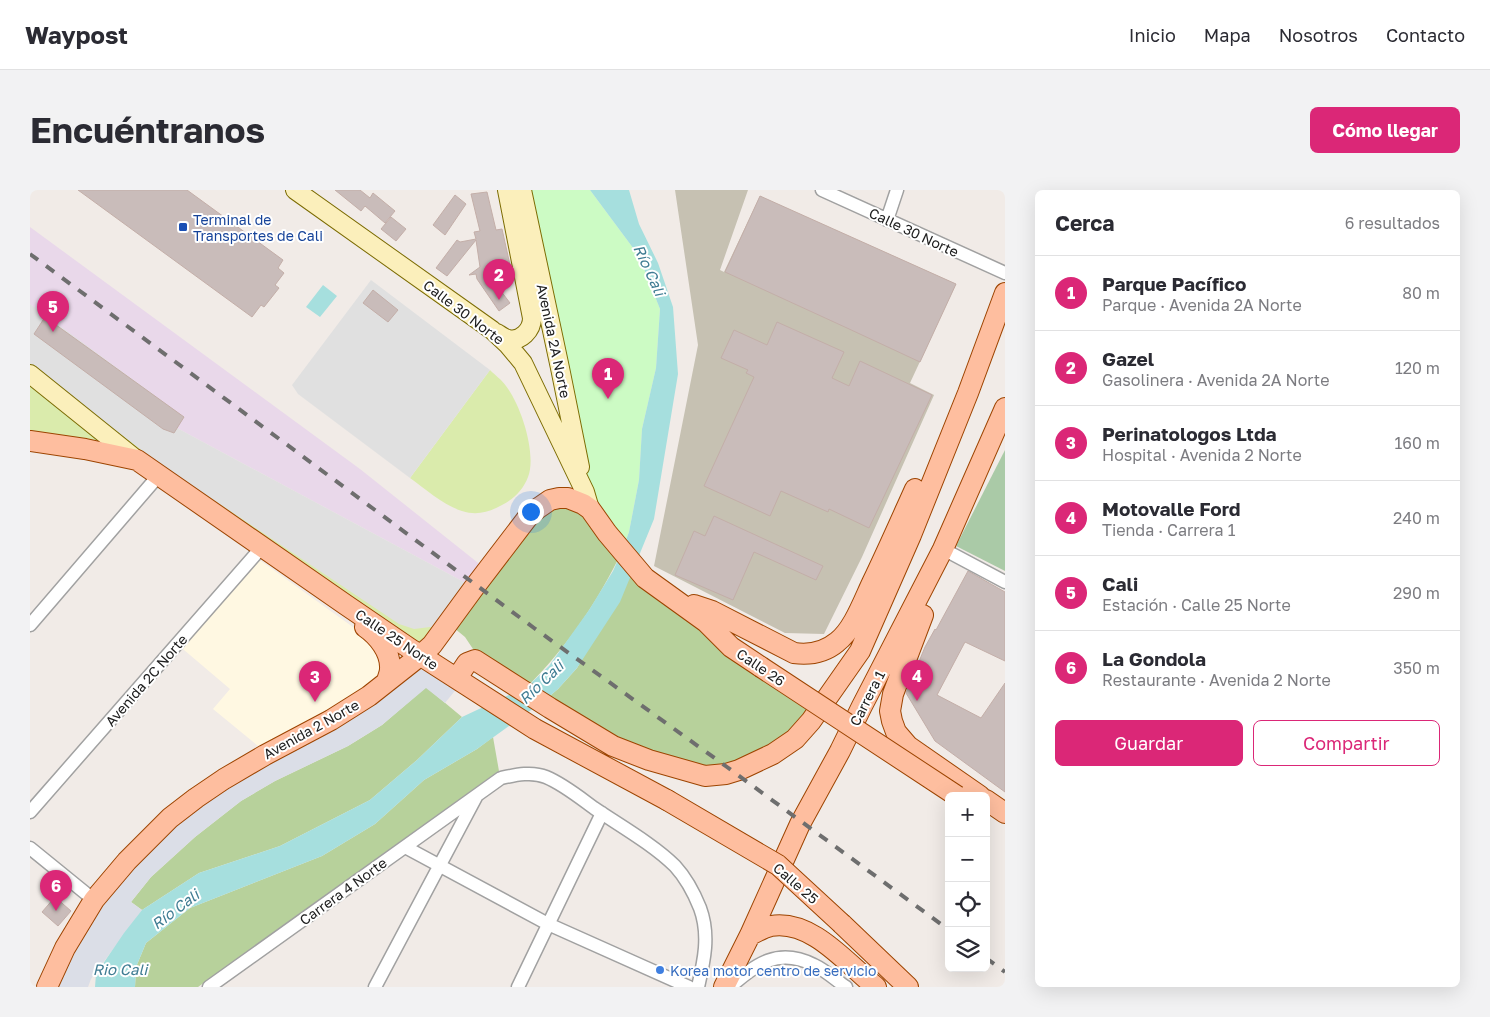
<!DOCTYPE html>
<html lang="es">
<head>
<meta charset="utf-8">
<style>
  body { margin:0; font-family:"Golos Text",sans-serif; background:#f2f2f3; color:#2b2b33 }
  .controls { position:absolute; right:15px; bottom:15px; display:grid; overflow:hidden; border-radius:8px; box-shadow:0 5px 20px #0002 }
  .controls button { width:45px; height:45px; display:grid; place-items:center; padding:0; border:0; border-bottom:1px solid #e1e1e2; background:#fff; color:#2b2b33; font:25px sans-serif }
  .you { position:absolute; left:500px; top:321px; width:18px; height:18px; margin:-12px; border:4px solid #fff; border-radius:50%; background:#1a73e8; box-shadow:0 0 0 8px #1a73e833 }
  .badge { display:grid; place-items:center; width:32px; height:32px; border-radius:50%; background:#db2777; color:#fff; font-size:16px; font-weight:700 }
  .pin { position:absolute; translate:-50% -41px; filter:drop-shadow(0 1px 2px #0008) }
  .pin::after { content:''; position:absolute; top:26px; width:18px; height:15px; background:inherit; clip-path:polygon(0 0,100% 0,50% 100%) }
  .list { margin:0; padding:0; list-style:none }
  h2 { display:flex; justify-content:space-between; align-items:center; height:65px; margin:0; padding:0 20px; font-size:21px }
  h2 small { font-size:16px; font-weight:400; color:#7c7c81 }
  .list li { display:grid; grid-template-columns:32px 1fr auto; gap:15px; align-items:center; box-sizing:border-box; height:75px; padding:0 20px; border-top:1px solid #e1e1e2 }
  .list b { display:block; font-size:19px; white-space:nowrap }
  .list p { margin:0; font-size:16px; white-space:nowrap; color:#7c7c81 }
  .list em { font-size:16px; font-style:normal; color:#7c7c81 }
  .actions { display:flex; gap:10px; padding:15px 20px }
  .actions a { flex:1; padding:11px 0; border:1px solid #db2777; border-radius:8px; text-align:center; font-size:18px; color:#db2777 }
  .actions .main { background:#db2777; color:#fff }
  .icon { flex:none; width:28px; height:28px; fill:none; stroke:currentColor; stroke-width:2; stroke-linecap:round; stroke-linejoin:round }
  .map { position:relative; flex:none; width:975px; height:797px; overflow:hidden; border-radius:8px }
  header { display:flex; align-items:center; gap:30px; box-sizing:border-box; height:70px; padding:0 25px; background:#fff; border-bottom:1px solid #e1e1e2 }
  header strong { font-size:24px }
  nav { display:flex; gap:28px; margin-inline-start:auto; font-size:18px }
  .intro { display:flex; align-items:center; justify-content:space-between; box-sizing:border-box; height:120px; padding:0 30px }
  h1 { margin:0; font-size:35px }
  .button { padding:12px 22px; border-radius:8px; background:#db2777; color:#fff; font-size:18px; font-weight:700 }
  main { display:flex; gap:30px; padding:0 30px }
  aside { flex:1; background:#fff; border-radius:8px; box-shadow:0 5px 20px #0002 }
  .map>svg:first-child { display:block }
  .industrial { fill:#e9d8ea }
  .education { fill:#fff8e2 }
  .construction { fill:#c6c1b2 }
  .grass { fill:#daebac }
  .forest { fill:#b7d19b }
  .cemetery { fill:#aacaa7 }
  .park { fill:#ccfbc4 }
  .parking { fill:#e0e0e0 }
  .plaza { fill:#dbdee7 }
  .water { fill:#a6dfde }
  .building { fill:#c9bcba; stroke:#c3aea8 }
  .lines { fill:none; stroke-linecap:round; stroke-linejoin:round }
  .minor-casing { stroke:#a1a1a1; stroke-width:15 }
  .secondary-casing { stroke:#7c6c03; stroke-width:20 }
  .primary-casing { stroke:#9d4400; stroke-width:22 }
  .minor { stroke:#fff; stroke-width:12 }
  .secondary { stroke:#fbefbb; stroke-width:18 }
  .primary { stroke:#febe9f; stroke-width:20 }
  .rail { stroke:#6e6e6e; stroke-width:4; stroke-dasharray:10 10; stroke-linecap:butt }
  .primary-bridge-casing { stroke:#9d4400; stroke-width:22; stroke-linecap:butt }
  .primary-bridge { stroke:#febe9f; stroke-width:20 }
  .transit-dot { fill:#1a4fb4; stroke:#fff; stroke-width:2 }
  .shop-dot { fill:#3f7fe0; stroke:#fff; stroke-width:2 }
  .labels { text-anchor:middle; dominant-baseline:central; stroke-width:4; stroke-linejoin:round; paint-order:stroke }
  .transit-label { font-size:14px; fill:#164399; stroke:#fff; text-anchor:start }
  .street-label { font-size:14px; fill:#202020; stroke:#fff }
  .shop-label { font-size:14px; fill:#366cbe; stroke:#fff; text-anchor:start }
  .water-label { font-size:15px; font-style:italic; fill:#3f7c93; stroke:#fff }
</style>
</head>
<body>
<header>
<strong>Waypost</strong>
<nav><a>Inicio</a><a>Mapa</a><a>Nosotros</a><a>Contacto</a></nav>
</header>
<div class="intro"><h1>Encuéntranos</h1><a class="button">Cómo llegar</a></div>
<main>
<div class="map">
<svg width="975" height="797" viewBox="0 0 975 797">
  <rect width="100%" height="100%" fill="#f1ebe7"/>
  <path class="industrial" d="M0,37L330,279L457,380L443,399L432,391L147,238L0,114Z"/>
  <path class="education" d="M224,366L341,450L350,470V479L347,490L297,523L228,556L183,519L200,499L147,454Z"/>
  <path class="construction" d="M645,0H718L690,80L694,82L730,6L926,94L880,193L904,205L832,367L794,444L755,443L624,376L668,155Z"/>
  <path class="grass" d="M0,180L400,437L418,433L391,465L107,270L0,251Z
    M460,180C465,185 472,190 476,196C491,215 507,264 498,287C493,300 484,309 472,315C459,322 447,326 432,321C415,316 395,299 380,288Z"/>
  <path class="forest" d="M538,308L592,361C569,410 537,457 498,496L449,468L435,447L418,433L498,327Z
    M605,378L789,517L781,531L709,580L647,578L515,510L528,499L547,478Z
    M396,497L432,527L387,570L340,610L250,656L169,683L112,720L101,712L121,687L165,647L211,611L245,591L318,556L352,535Z
    M463,547L469,581L168,797H105L106,777L116,753L160,718L292,666L345,634L394,590L447,559Z"/>
  <path class="cemetery" d="M975,260V381L926,356Z"/>
  <path class="park" d="M492,0H560L609,66L630,119L626,178L612,239L609,290L599,342L592,361L560,319Z"/>
  <path class="parking" d="M341,90L460,180L380,288L268,204L262,195Z
    M0,114L154,227L147,238L432,391L443,399L418,433L400,437L384,439L369,434L130,274L0,176Z"/>
  <path class="plaza" d="M391,465L432,492L415,513L396,498L352,535L318,556L245,591L211,611L165,647L121,687L101,712L112,720L61,789L58,797H17L35,758L140,628Z"/>
  <path class="water" d="M560,0H599L609,34L628,73L643,117L648,184L624,329L590,412L547,478L528,499L515,510L447,559L394,590L345,634L292,666L160,718L116,753L106,777L105,797H65L66,784L94,743L112,720L169,683L250,656L340,610L387,570L432,527L498,496L519,476L559,420L583,381L592,361L599,342L609,290L612,239L626,178L630,119L609,66Z
    M293,95L307,106L290,127L276,117Z"/>
  <path class="building" d="M48,0H157L253,70L248,78L254,83L245,95L249,98L234,117L231,115L222,127Z
    M305,0H330L340,8L343,3L365,21L355,33L335,16L331,21Z
    M457,2L466,40L472,39L480,75H471L472,83L458,84L480,113L469,121L447,89L446,84L439,85L450,77L446,50L417,86L406,78L427,50L430,52L446,49L444,42L450,41L441,4Z
    M425,5L436,14L415,45L403,35Z
    M730,6L926,94L890,172L817,138L695,82Z
    M361,27L376,39L366,51L351,39Z
    M343,100L368,120L358,132L333,113Z
    M15,127L154,227L144,243L133,239L4,144Z
    M747,132L814,162L802,188L819,196L830,171L902,205L839,338L799,319L798,322L751,301L740,326L674,296L724,187L716,183L718,180L691,168L704,140L737,155Z
    M684,326L793,376L786,390L724,362L703,410L645,385L664,341L675,346Z
    M938,381L975,402V471L935,452L907,505L951,528L975,493V602L905,551L876,503L895,457L905,439L906,440Z
    M25,707L41,721L28,736L12,722Z"/>
  <g class="lines">
    <defs>
      <path id="minor" d="M792,0L975,83
        M857,30L867,0
        M913,359L975,392
        M0,435L129,285
        M0,622L232,357
        M375,657L518,734L659,797
        M0,658L64,710
        M179,797L471,588C485,585 502,581 516,587C533,594 549,607 564,618C589,635 624,655 645,676C656,688 664,703 670,718C680,745 674,771 668,797
        M345,797L446,607
        M488,797L572,623
        M700,797C726,774 748,757 784,775C795,780 806,790 816,797"/>
      <path id="secondary" d="M265,0L462,140L478,155L493,173L555,302L560,319
        M492,0L530,178L550,277
        M467,143C470,145 474,148 478,149C491,152 502,140 502,128L477,0
        M0,184L107,270"/>
      <path id="primary" d="M0,251L55,259L107,270L316,415L382,460L505,539L637,610
        M664,415L682,421L764,463C779,465 794,463 807,452C823,440 833,412 842,393C857,362 871,330 885,299
        M893,425L863,504L860,521L862,531L866,542L878,556L950,606
        M335,437C348,446 361,462 360,479C360,483 358,487 357,491
        M427,488L437,473L445,470L520,518L583,556L619,570L675,586L696,584L709,580L743,564L765,549L781,531L830,461L881,345L938,203L975,103
        M956,610L975,623
        M812,734L878,797
        M720,745C727,742 734,737 741,736C782,729 817,774 846,797
        M17,797L35,758L64,710L97,671L140,628L166,608L194,589L235,565L301,530L339,506L391,465L402,455L443,399L498,327L507,319L520,310L529,308H538L553,314L560,319L577,343L615,388L676,432L701,457L731,477
        M694,797L720,745L770,634L810,561L832,516L913,359L975,218"/>
    </defs>
    <use href="#minor" class="minor-casing"/>
    <use href="#secondary" class="secondary-casing"/>
    <use href="#primary" class="primary-casing"/>
    <use href="#minor" class="minor"/>
    <use href="#secondary" class="secondary"/>
    <use href="#primary" class="primary"/>
    <path class="rail" d="M0,64L504,438L697,577L919,740
      M956,768L975,782"/>
    <defs>
      <path id="primary-bridge" d="M731,477L927,606
        M637,610L748,675L812,734"/>
    </defs>
    <use href="#primary-bridge" class="primary-bridge-casing"/>
    <use href="#primary-bridge" class="primary-bridge"/>
  </g>
  <rect class="transit-dot" x="148" y="32" width="10" height="10" rx="2.5"/>
  <circle class="shop-dot" cx="630" cy="780" r="5"/>
  <g class="labels">
    <g class="transit-label">
      <text x="163" y="29">Terminal de<tspan x="163" dy="16">Transportes de Cali</tspan></text>
    </g>
    <g class="street-label">
      <text transform="translate(884 42) rotate(25)">Calle 30 Norte</text>
      <text transform="translate(434 122) rotate(37)">Calle 30 Norte</text>
      <text transform="translate(524 151) rotate(78)">Avenida 2A Norte</text>
      <text transform="translate(367 449) rotate(34)">Calle 25 Norte</text>
      <text transform="translate(731 477) rotate(34)">Calle 26</text>
      <text transform="translate(116 490) rotate(-49)">Avenida 2C Norte</text>
      <text transform="translate(837 508) rotate(-63)">Carrera 1</text>
      <text transform="translate(281 539) rotate(-29)">Avenida 2 Norte</text>
      <text transform="translate(766 693) rotate(41)">Calle 25</text>
      <text transform="translate(313 701) rotate(-36)">Carrera 4 Norte</text>
    </g>
    <g class="shop-label">
      <text x="640" y="780">Korea motor centro de servicio</text>
    </g>
    <g class="water-label">
      <text transform="translate(620 80) rotate(65)">Río Cali</text>
      <text transform="translate(511 492) rotate(-44)">Río Cali</text>
      <text transform="translate(145 719) rotate(-37)">Río Cali</text>
      <text x="90" y="779">Rio Cali</text>
    </g>
  </g>
</svg>
<div class="controls">
<button>+</button>
<button>−</button>
<button><svg class="icon" aria-label="locate" viewBox="0 0 24 24"><circle cx="12" cy="12" r="6"/><path d="M12 2v4M12 18v4M2 12h4M18 12h4"/></svg></button>
<button><svg class="icon" aria-label="layers" viewBox="0 0 24 24"><path d="M12 4l9 5-9 5-9-5zM3 14l9 5 9-5"/></svg></button>
</div>
<div class="you"></div>
<div class="pin badge" style="left:578px;top:209px">1</div>
<div class="pin badge" style="left:469px;top:110px">2</div>
<div class="pin badge" style="left:285px;top:512px">3</div>
<div class="pin badge" style="left:887px;top:511px">4</div>
<div class="pin badge" style="left:23px;top:142px">5</div>
<div class="pin badge" style="left:26px;top:721px">6</div>
</div>
<aside>
<h2>Cerca<small>6 resultados</small></h2>
<ul class="list">
<li><span class="badge">1</span><div><b>Parque Pacífico</b><p>Parque · Avenida 2A Norte</p></div><em>80 m</em></li>
<li><span class="badge">2</span><div><b>Gazel</b><p>Gasolinera · Avenida 2A Norte</p></div><em>120 m</em></li>
<li><span class="badge">3</span><div><b>Perinatologos Ltda</b><p>Hospital · Avenida 2 Norte</p></div><em>160 m</em></li>
<li><span class="badge">4</span><div><b>Motovalle Ford</b><p>Tienda · Carrera 1</p></div><em>240 m</em></li>
<li><span class="badge">5</span><div><b>Cali</b><p>Estación · Calle 25 Norte</p></div><em>290 m</em></li>
<li><span class="badge">6</span><div><b>La Gondola</b><p>Restaurante · Avenida 2 Norte</p></div><em>350 m</em></li>
</ul>
<div class="actions"><a class="main">Guardar</a><a>Compartir</a></div>
</aside>
</main>
</body>
</html>
